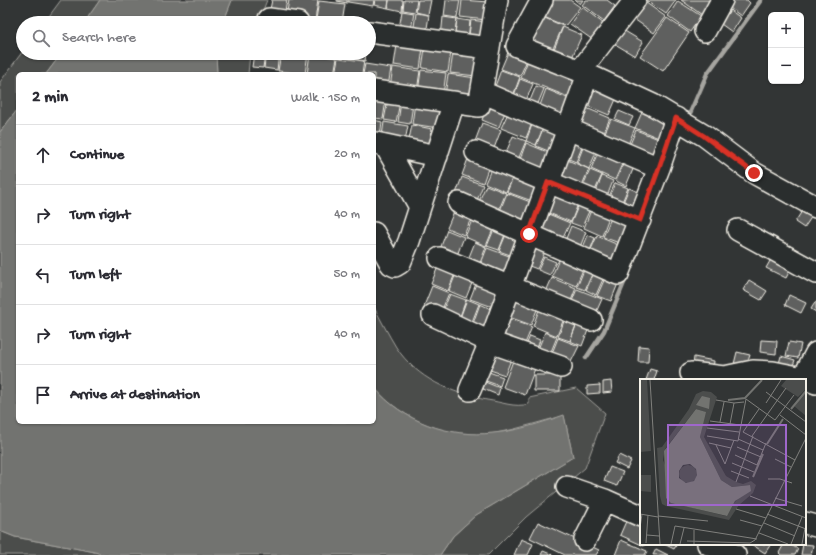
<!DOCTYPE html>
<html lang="en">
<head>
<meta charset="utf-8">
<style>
  body { margin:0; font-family:"Gochi Hand",sans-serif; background:#f7f7f7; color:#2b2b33 }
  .controls { position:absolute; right:12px; top:12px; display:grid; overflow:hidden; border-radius:6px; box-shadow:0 1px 3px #0004 }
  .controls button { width:36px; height:36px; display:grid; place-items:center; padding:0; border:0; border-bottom:1px solid #e1e1e2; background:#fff; color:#2b2b33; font:20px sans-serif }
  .stop { position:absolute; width:12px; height:12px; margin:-9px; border:3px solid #d93025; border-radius:50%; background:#fff }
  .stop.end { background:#d93025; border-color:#fff; box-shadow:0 1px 4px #0008 }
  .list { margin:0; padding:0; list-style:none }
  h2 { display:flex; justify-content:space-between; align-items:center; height:52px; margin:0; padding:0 16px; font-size:17px }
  h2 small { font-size:13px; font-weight:400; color:#7c7c81 }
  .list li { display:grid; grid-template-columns:26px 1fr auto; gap:12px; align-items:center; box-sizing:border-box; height:60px; padding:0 16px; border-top:1px solid #e1e1e2 }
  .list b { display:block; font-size:15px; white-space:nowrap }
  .list em { font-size:13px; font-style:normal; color:#7c7c81 }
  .icon { flex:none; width:22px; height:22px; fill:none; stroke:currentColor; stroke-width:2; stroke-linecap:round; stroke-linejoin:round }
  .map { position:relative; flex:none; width:816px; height:555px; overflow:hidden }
  .search { position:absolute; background:#fff; box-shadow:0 1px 3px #0004; left:16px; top:16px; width:360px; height:44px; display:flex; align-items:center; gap:10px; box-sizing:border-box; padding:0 14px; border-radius:22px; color:#7c7c81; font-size:15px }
  .panel { position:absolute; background:#fff; box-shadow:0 1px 3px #0004; left:16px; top:72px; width:360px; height:352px; border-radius:6px }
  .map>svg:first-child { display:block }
  .green { fill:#4b4d4c; stroke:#a09f9a }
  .water { fill:#727370; stroke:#a6a5a0 }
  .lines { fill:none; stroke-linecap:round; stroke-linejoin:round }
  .stream { stroke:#a6a5a0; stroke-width:4.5 }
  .building { fill:#5f605f; stroke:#f4f1e8 }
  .minor-casing { stroke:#f4f1e8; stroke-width:24 }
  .minor { stroke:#2a2d2e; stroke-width:21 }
  .route { stroke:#d93025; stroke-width:5 }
  .inset-river { fill:none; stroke:#727370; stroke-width:2 }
  .inset-road { fill:none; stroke:#80807d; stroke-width:1 }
  .view { fill:#9f67cb; fill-opacity:0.15; stroke:#9f67cb; stroke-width:2 }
  .inset-edge { fill:none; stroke:#f4f1e8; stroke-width:2 }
</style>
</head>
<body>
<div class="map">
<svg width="816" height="555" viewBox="0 0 816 555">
  <rect width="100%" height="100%" fill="#323535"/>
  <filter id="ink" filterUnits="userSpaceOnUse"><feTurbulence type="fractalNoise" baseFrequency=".025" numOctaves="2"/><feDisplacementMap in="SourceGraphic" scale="8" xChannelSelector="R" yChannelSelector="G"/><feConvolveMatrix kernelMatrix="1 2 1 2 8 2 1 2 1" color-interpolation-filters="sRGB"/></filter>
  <g filter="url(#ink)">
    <path class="green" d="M61,0H100L84,23H44Z
      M232,0H267L258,23H223Z
      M23,51V53H62L46,74H18V109L0,132V82Z
      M216,53H250L248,74H217Z
      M374,307C381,320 388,334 396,347C417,379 451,393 487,400C502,402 514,408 529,404V398L576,388L605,413L585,468L526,517L488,555H440L453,536L476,515L573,457L564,416C541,421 519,429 496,433C452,440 402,421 374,387Z
      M0,531L15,537L90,551L107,555H0Z"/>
    <path class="water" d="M100,0H232L223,23H84Z
      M62,53H216L217,74H46Z
      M18,109V422H374V387C402,421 449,438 493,433C517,431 541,423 564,415L573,457L476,515L453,536L440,555H107L90,551L15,537L0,531V132Z"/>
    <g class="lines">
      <path class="stream" d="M687,120L707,74L761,0
        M586,358L604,331L626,278"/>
    </g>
    <path class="building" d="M272,0H287L284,17L269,14Z
      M289,0H318L315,21L286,17Z
      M337,0H347V3L337,1Z
      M348,0H374L373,6L348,2Z
      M375,0H389L388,8L374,5Z
      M389,0H403L402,11L388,8Z
      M404,0H417L415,12L403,10Z
      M418,0H431L428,15L416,12Z
      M446,0H460L457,18L444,16Z
      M462,0L488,2L486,20L460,17Z
      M547,0H570L580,7L565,26L537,14Z
      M575,0H583L580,4Z
      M586,0H607L615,6L604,21L582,5Z
      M642,0L666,17L654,33L631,17Z
      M646,0H676L666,14Z
      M681,0H712L702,15Z
      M729,0H747L750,3L741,16L726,5Z
      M319,1L345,4L342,23L316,19Z
      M678,1L701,16L690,32L668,16Z
      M724,6L741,18L732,32L714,19Z
      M582,7L604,24L593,40L570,24Z
      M402,11L414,13L411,30L399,29Z
      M416,13L429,15L426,35L413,33Z
      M538,15L563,26L551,53L526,43Z
      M443,17L457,19L454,39L441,37Z
      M667,18L689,33L663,71L640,56Z
      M457,19L470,21L468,41L454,39Z
      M471,20L486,22L483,44L468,42Z
      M563,27L582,35L570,62L552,54Z
      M623,30L643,42L635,56L615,44Z
      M397,45L423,48L420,69L394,65Z
      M425,48L451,52L448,72L422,68Z
      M509,50L528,58L520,76L501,69Z
      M254,53H265L263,68L252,67Z
      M266,53H279L277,70L264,68Z
      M281,53H308L305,74L278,71Z
      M317,53H338V56Z
      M339,53H366L365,61L339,56Z
      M453,53L479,57L476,76L450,73Z
      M310,54L337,58L334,74H307Z
      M338,58L364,61L362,74H335Z
      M529,58L579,78L571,98L521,78Z
      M365,64L391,68L388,87L374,85V74H363Z
      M393,67L420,71L417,91L390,87Z
      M421,70L446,73L443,95L418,92Z
      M501,70L520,77L513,96L494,89Z
      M448,74L476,78L474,99L445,95Z
      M520,79L533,84L525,103L513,98Z
      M536,86L544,89L537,106L529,103Z
      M593,87L617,97L609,115L585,105Z
      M546,89L572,100L564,118L539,108Z
      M374,98L386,100L383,119L374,118Z
      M388,100L400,102L396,122L384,120Z
      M401,102L413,104L410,124L398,122Z
      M415,103L441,108L438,128L412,124Z
      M488,104L506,110L499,127L482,120Z
      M584,107L610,118L602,137L576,126Z
      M643,110L669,121L661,139L635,128Z
      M509,111L533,121L526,138L501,128Z
      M619,111L633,117L629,125L615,119Z
      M611,119L635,128L627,147L603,137Z
      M374,120L382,122L380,137L374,136Z
      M384,122L408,126L405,141L382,136Z
      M533,122L544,126L536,145L526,141Z
      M482,123L501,130L493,151L474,144Z
      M412,125L432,129L429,147L408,144Z
      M544,126L561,133L553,153L536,146Z
      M636,130L661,140L653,159L628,149Z
      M513,136L526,141L517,162L504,157Z
      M572,140L583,145L576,162L564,157Z
      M526,143L552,154L545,172L519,162Z
      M584,145L597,150L589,169L577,163Z
      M598,152L623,162L615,180L591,169Z
      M469,156L490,163L483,183L462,175Z
      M565,159L589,169L580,190L556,180Z
      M624,162L634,167L626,186L616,181Z
      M493,165L514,174L506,192L485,183Z
      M590,170L602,175L593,195L581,190Z
      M514,175L539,185L532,201L507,192Z
      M602,176L613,181L606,199L595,194Z
      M462,177L483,185L476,203L455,196Z
      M615,183L628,188L620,207L607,201Z
      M486,185L506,193L497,214L477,206Z
      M629,188L641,193L633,212L621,207Z
      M507,193L533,203L525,224L499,213Z
      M553,193L578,204L571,222L546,212Z
      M579,204L590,209L582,227L571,223Z
      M804,208L814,213L804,228L795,222Z
      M455,209L472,216L464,235L447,228Z
      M591,210L609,217L602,236L584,228Z
      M546,213L570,223L562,240L539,230Z
      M473,218L494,227L486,246L465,237Z
      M611,218L630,226L622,244L603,237Z
      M571,226L586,232L580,247L565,241Z
      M495,227L506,232L499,250L487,246Z
      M447,230L464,237L456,258L439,252Z
      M507,232L520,238L513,256L499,251Z
      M588,235L595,238L589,253L582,250Z
      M597,236L621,246L614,265L589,254Z
      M475,242L486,247L479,266L467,262Z
      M533,244L546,250L537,269L524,264Z
      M487,248L512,257L505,276L480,266Z
      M774,254L793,264L786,278L766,268Z
      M544,257L556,262L550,275L538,270Z
      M560,257L584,267L576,286L552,276Z
      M439,264L456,271L448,291L431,284Z
      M584,270L592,274L585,290L577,287Z
      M457,271L474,278L466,298L449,291Z
      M594,273L604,277L596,295L586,290Z
      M606,276L619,281L611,301L597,296Z
      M552,278L576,288L569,306L544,296Z
      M749,280L767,291L761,300L743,290Z
      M477,281L500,289L493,307L470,299Z
      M432,286L449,293L441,312L424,306Z
      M577,289L602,299L594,317L570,306Z
      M450,294L466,300L459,319L442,313Z
      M789,295L806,303L801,313L785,305Z
      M513,298L538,307L531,325L506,316Z
      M467,299L479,304L472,322L460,318Z
      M816,301V312L811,309Z
      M480,304L493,310L486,328L473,323Z
      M540,307L565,316L557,336L533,326Z
      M566,316L578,320L570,341L558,337Z
      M506,318L532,327L524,346L499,337Z
      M578,321L590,325L582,346L570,341Z
      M545,332L557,337L548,359L536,354Z
      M530,336L540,340L535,354L524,350Z
      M558,338L579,346L569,366L550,358Z
      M761,340L777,341L776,354L760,352Z
      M789,342L801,344L798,358L786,356Z
      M639,346L649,347L648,362H638Z
      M494,350L512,357L505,375L487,369Z
      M737,352L750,355L746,367L734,364Z
      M781,356L795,360L791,371L778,367Z
      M694,357L714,361L713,370L693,366Z
      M514,358L536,366L525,395L503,387Z
      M650,369L657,371L654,380H646Z
      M486,371L503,377L500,386L483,380Z
      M534,375H560V391H534Z
      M611,381L612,392L603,393V382Z
      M485,382L500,388L498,395L483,389Z
      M600,385V393L587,394V386Z
      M619,455L631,461L627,469L615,463Z
      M610,467L623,472L617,486L604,481Z
      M627,519L641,525V544H644V546L620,535Z
      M538,522L599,550L596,555H565L530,538Z
      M521,539L533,544L528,555H514Z
      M621,540L647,551L645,555H615Z
      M664,544H677L674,549Z
      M751,544H771L765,553Z
      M784,544H789L798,549L795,555H781L779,553Z
      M803,544L813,545L811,555H801Z
      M656,549L668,555H653Z
      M543,551L553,555H541Z"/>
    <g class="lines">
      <defs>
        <path id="minor" d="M542,0L517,46L580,71L653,105L705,136L754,173L816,207
          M269,19L298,23
          M705,31L722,0
          M369,32L489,48
          M580,71L635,0
          M374,91L479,106L497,0
          M482,92L659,168
          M376,143L437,156
          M385,145L420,207
          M476,152L640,220
          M459,203L618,274L659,168L676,118
          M738,230L816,273
          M374,233L391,264L395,266L400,263L409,241L454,102
          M440,258L591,320
          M433,315L490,342L561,367
          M691,373L724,377L753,371L773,372L803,378L816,383
          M802,380L816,353
          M470,390L490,342L588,74
          M567,487L605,500L641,516
          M805,523L816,526
          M585,540L605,500
          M708,544L735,555"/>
      </defs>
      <use href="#minor" class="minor-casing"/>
      <use href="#minor" class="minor"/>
    </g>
  </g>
  <g class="lines" filter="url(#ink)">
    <path class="route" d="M529,234L548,182L640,220L659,168L676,118L704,136L754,173"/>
  </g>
  <g transform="translate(640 379)">
    <rect width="166" height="166" fill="#323535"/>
    <path d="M0,1H7L11,72L0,73ZM146,1H166V10L158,18L141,7ZM63,12L71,13L77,18L64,58L86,97L96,103L103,105L111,102L116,106L113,114L99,126L89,141L26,127L22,125L20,117L17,69L22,68L49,30L56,15ZM56,30L65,33L60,58L81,101L92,108L110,106L94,124L86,137L41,126L23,81L25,70ZM166,13V37L154,27ZM39 95a9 9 0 1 1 18 0a9 9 0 1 1-18 0ZM0,96H11V113L0,112Z" fill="#4b4d4c" fill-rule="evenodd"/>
    <path d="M62,17L70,19L69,30L56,26ZM56,30L66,33L60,58L81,101L92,108L110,106L111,112L95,122L87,137L31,124L26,119L24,72ZM50,85L56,90L57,96L54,102L46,104L39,99V92L43,86Z" fill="#727370" fill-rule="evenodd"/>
    <path class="inset-river" d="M88,21L105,19L122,1M151,30L166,12M127,65L143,40M113,98L123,75"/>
    <path class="inset-road" d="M10,1L20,165M126,13L166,43M76,21L94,24L104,23M126,24L141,1M119,30L103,53L155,81M140,36L166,56M70,42L100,46M80,43L84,23M90,45L94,24M67,49L99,53M67,57L98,62L106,20L135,41L154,16M112,57L146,9M98,60L123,71M69,64L91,69M76,66L85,85L94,61M97,68L121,78M95,76L117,86L126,64M135,80L151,88M92,84L114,93M91,92L109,99M128,100H140L152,104M96,103L113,57M110,117L166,139M135,119L162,127M96,130L126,139M0,135L18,138M127,135L166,150M18,137L68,142M100,141L122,147M124,144L155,157M0,149L2,135M119,154L148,165M7,156L19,157M47,162L110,164L115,161L166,59M6,164L8,136M31,165L35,147L117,160M40,165L44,149M54,165V151M151,165L162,138M162,165L165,149"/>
    <path class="view" d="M28,46H146V126H28Z"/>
    <rect width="166" height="166" class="inset-edge"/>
  </g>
</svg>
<div class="controls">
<button>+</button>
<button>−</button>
</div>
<div class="stop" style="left:529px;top:234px"></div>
<div class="stop end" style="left:754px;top:173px"></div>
<div class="search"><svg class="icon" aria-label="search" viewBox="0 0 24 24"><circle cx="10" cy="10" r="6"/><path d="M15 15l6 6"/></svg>Search here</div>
<section class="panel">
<h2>2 min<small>Walk · 150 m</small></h2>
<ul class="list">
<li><svg class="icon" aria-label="ahead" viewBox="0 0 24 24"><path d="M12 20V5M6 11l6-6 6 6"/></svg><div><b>Continue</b></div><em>20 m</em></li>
<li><svg class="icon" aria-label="right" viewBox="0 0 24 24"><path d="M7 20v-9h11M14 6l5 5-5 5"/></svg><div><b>Turn right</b></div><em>40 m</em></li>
<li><svg class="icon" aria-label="left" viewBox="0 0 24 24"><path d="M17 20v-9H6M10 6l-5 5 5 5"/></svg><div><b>Turn left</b></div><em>50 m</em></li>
<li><svg class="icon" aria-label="right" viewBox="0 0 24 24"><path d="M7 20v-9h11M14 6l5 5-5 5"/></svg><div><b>Turn right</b></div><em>40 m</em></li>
<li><svg class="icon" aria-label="arrive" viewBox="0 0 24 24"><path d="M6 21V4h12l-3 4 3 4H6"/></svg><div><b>Arrive at destination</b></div></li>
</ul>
</section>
</div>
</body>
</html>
